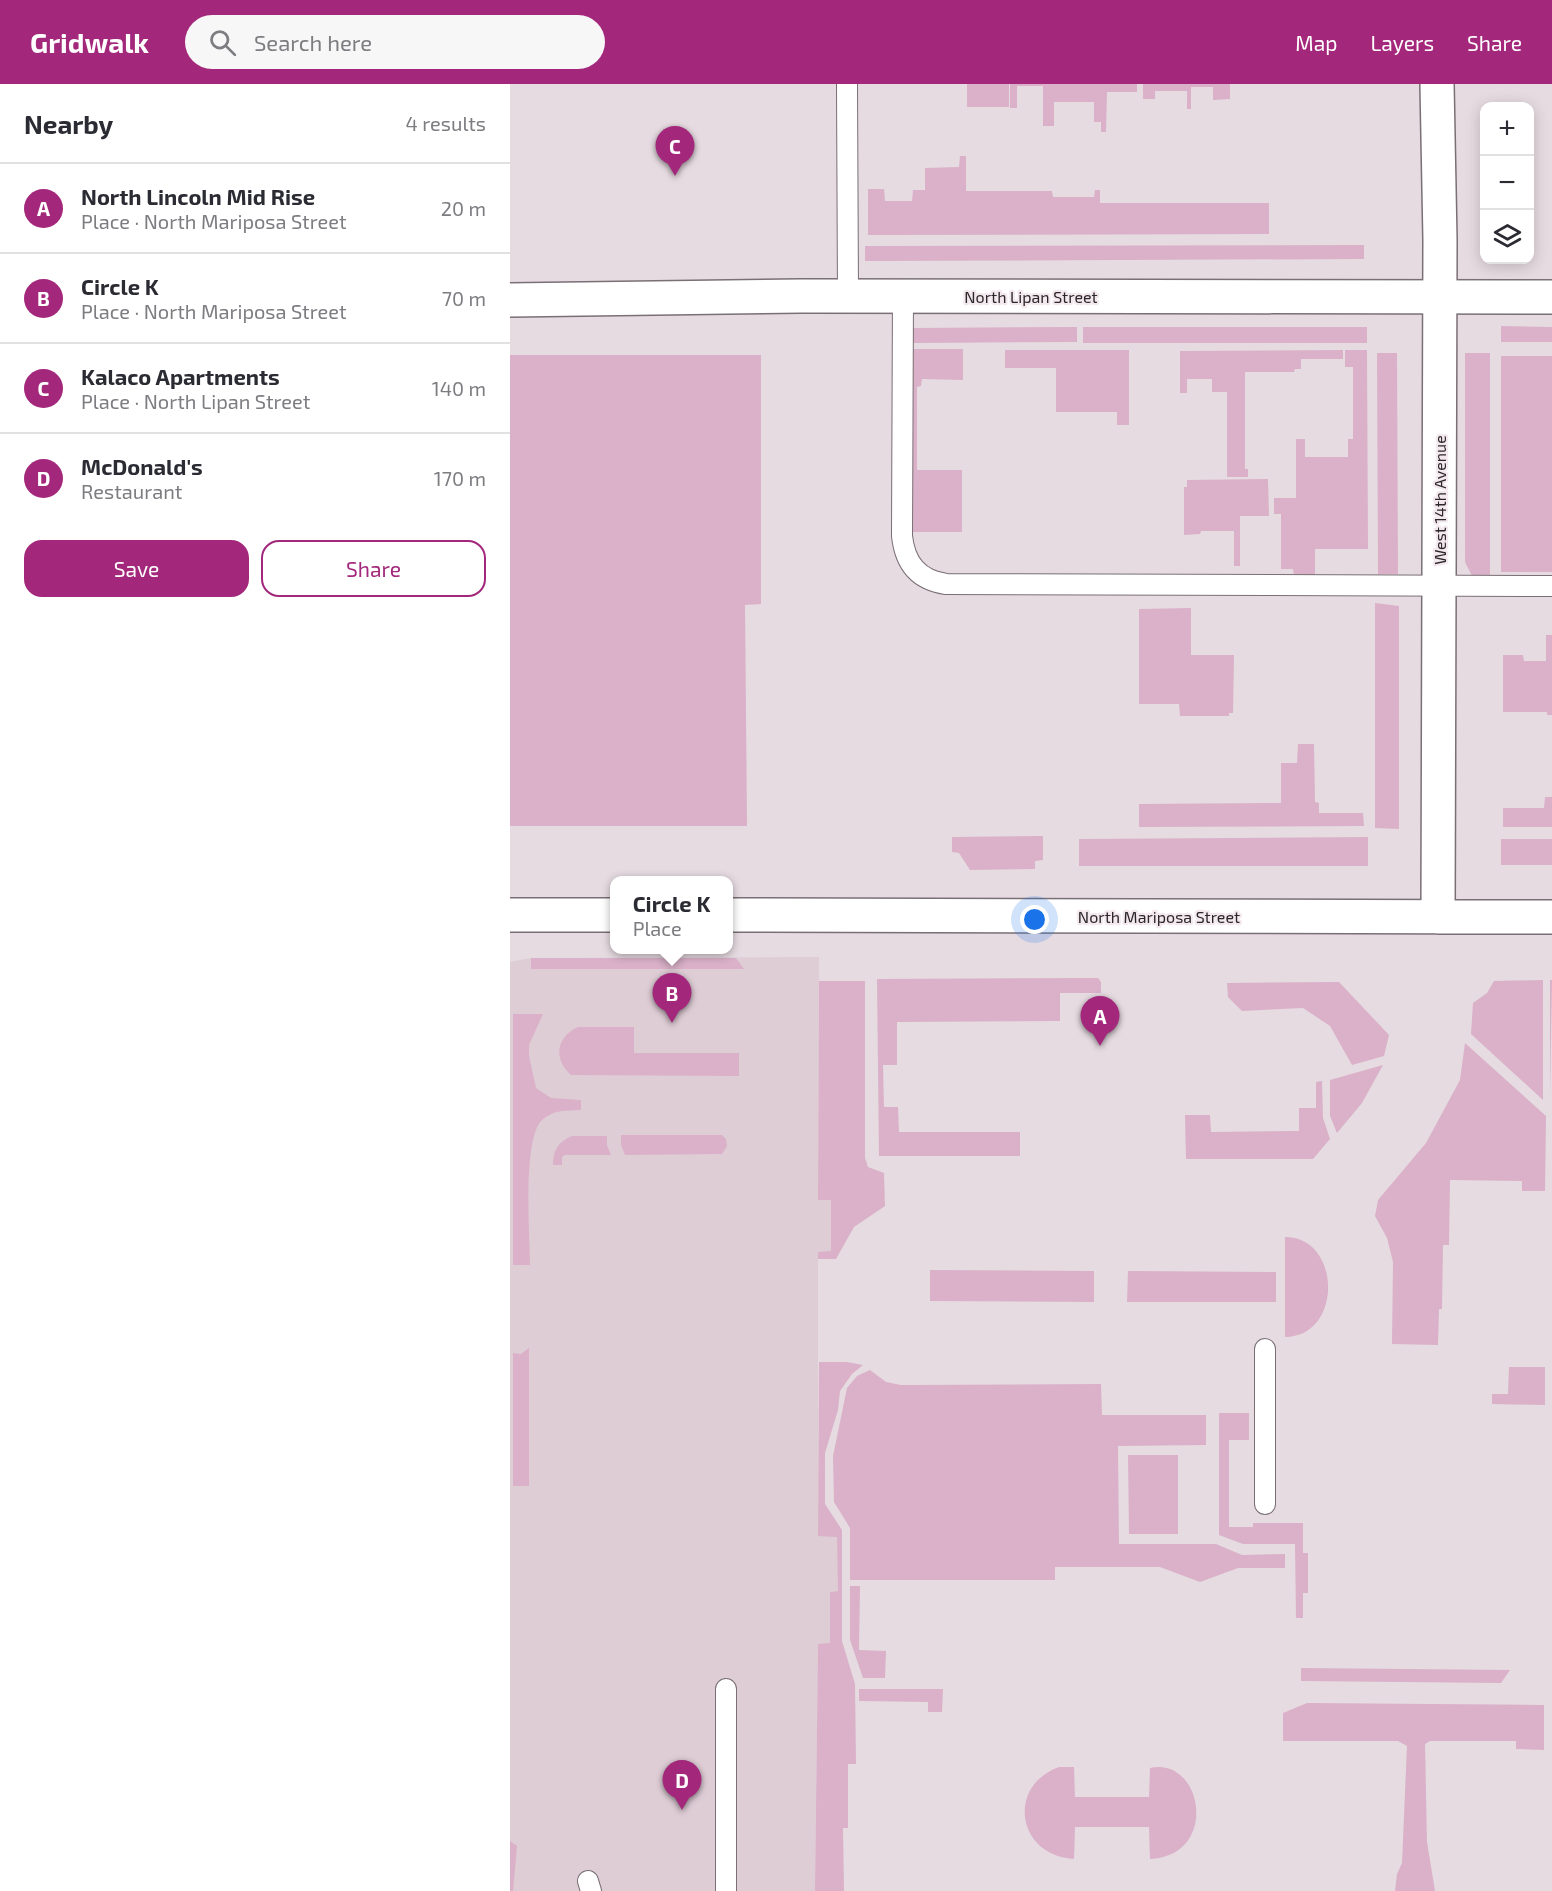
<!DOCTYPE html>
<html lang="en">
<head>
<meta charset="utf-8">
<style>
  body { margin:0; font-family:"Exo 2",sans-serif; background:#f7f7f7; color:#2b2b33 }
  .controls { position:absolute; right:18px; top:18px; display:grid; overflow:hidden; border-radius:12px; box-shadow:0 3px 15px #0003 }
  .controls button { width:54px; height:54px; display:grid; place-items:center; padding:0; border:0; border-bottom:2px solid #e1e1e2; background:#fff; color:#2b2b33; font:30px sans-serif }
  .you { position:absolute; left:525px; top:836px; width:21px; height:21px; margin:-15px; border:4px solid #fff; border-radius:50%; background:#1a73e8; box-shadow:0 0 0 9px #1a73e833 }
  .badge { display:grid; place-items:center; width:39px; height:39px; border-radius:50%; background:#a3287c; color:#fff; font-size:20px; font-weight:700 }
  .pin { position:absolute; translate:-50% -50px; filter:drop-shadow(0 2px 3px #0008) }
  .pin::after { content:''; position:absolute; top:32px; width:21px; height:18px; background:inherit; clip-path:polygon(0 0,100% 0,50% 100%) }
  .popup { position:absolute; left:100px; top:792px; width:123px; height:78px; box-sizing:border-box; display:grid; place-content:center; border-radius:12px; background:#fff; filter:drop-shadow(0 2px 4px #0005); font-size:20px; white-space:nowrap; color:#7c7c81 }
  .popup b { font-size:22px; color:#2b2b33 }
  .popup::after { content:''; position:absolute; left:50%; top:100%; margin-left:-12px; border:12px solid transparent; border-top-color:#fff }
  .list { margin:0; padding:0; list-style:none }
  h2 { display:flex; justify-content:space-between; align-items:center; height:78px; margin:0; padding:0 24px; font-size:26px }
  h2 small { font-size:20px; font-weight:400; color:#7c7c81 }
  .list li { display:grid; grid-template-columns:39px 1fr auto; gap:18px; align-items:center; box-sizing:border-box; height:90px; padding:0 24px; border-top:2px solid #e1e1e2 }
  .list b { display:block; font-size:22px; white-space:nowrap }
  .list p { margin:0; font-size:20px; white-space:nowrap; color:#7c7c81 }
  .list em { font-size:20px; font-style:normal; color:#7c7c81 }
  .actions { display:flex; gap:12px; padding:18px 24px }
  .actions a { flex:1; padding:14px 0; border:2px solid #a3287c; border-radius:18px; text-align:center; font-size:21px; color:#a3287c }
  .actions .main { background:#a3287c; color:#fff }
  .icon { flex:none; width:33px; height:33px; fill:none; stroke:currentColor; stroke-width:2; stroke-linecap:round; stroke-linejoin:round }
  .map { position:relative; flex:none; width:1042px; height:1807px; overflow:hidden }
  header { display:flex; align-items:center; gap:36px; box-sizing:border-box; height:84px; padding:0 30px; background:#a3287c; color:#fff }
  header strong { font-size:28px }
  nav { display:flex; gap:33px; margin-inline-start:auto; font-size:21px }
  .search { width:420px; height:54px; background:#f7f7f7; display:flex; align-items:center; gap:15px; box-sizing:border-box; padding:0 21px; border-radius:33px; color:#7c7c81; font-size:22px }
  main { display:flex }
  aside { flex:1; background:#fff }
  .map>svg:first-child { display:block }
  .built { fill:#dfcdd6 }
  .grass { fill:#dab1c8 }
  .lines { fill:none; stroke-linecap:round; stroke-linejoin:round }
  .service-casing { stroke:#796f75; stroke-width:22 }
  .minor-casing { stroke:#796f75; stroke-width:36 }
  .tertiary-casing { stroke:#796f75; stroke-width:36 }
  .service { stroke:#fff; stroke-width:20 }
  .minor { stroke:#fff; stroke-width:33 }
  .tertiary { stroke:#fff; stroke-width:33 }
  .labels { text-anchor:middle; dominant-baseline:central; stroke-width:4.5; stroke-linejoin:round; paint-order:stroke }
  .street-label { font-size:16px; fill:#2b2729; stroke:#f3e8ee }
</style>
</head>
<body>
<header>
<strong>Gridwalk</strong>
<div class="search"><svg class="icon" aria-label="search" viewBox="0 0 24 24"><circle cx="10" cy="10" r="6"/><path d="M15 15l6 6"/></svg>Search here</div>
<nav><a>Map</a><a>Layers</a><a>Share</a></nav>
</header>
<main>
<aside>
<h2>Nearby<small>4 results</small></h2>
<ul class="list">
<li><span class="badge">A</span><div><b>North Lincoln Mid Rise</b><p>Place · North Mariposa Street</p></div><em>20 m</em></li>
<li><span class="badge">B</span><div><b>Circle K</b><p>Place · North Mariposa Street</p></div><em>70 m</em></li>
<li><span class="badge">C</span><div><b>Kalaco Apartments</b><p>Place · North Lipan Street</p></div><em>140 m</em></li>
<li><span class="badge">D</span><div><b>McDonald's</b><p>Restaurant</p></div><em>170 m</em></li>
</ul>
<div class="actions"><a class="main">Save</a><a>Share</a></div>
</aside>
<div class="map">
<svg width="1042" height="1807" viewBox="0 0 1042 1807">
  <rect width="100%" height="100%" fill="#e6dbe1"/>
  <path class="built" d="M309,873L308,1115L321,1116V1168H308V1452H328V1507L320,1508V1560H308L305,1807H0V878L21,874Z"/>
  <path class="grass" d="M457,0H499V23H457Z
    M500,0H627V8H597L596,48H591V38H584V18H544V42H533V2H507V24H500Z
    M633,0H720V15L703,16V3H681V25H677V7H645V15H633Z
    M450,72H456V107H542L543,113H584L585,106H590V119H759V150L358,151V105H374L375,117H402L403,106H415V84L449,83Z
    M854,161V175L355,177V162Z
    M991,242L1042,243V258H991Z
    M567,243V258L403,259V244Z
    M573,243H857V259H573Z
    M400,265H453V296L412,295L411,302L407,303V386H452V448H399Z
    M495,266H619V341H607V328H546V284H495Z
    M833,266V275H791V285H785L784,288H735V385H738V393H717V308H702V295H677V309H670V267Z
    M835,266H857L858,465H805V492H784L783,485H771V430H764V414H786V355H795V373H838V355H843V283H835Z
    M867,269H887L888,490H868Z
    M955,269H980V492H962L955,478Z
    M0,271H251V520L235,521L237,742H0Z
    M991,272H1042V488H991Z
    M758,395L759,432H730V482H724V447H691L690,450L674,451V403H677V396Z
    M865,519L889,522V745L865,744Z
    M681,524V571H724L723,629H719V632H670L669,620H629V525Z
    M1036,551H1042V631H1037V628H993V571H1013L1014,577H1036Z
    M788,660H804L805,718L809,719V729H853L854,742L629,743V720L771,719V679H787Z
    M1035,713H1042V743H993V724H1034Z
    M533,752V776L525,777V785L460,786L449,769L442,768V753Z
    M858,753V782H569V755Z
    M991,755H1042V781H991Z
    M21,874H226L234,885H21Z
    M588,894L591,898V909H550V937L387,938V981H373L374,1023H388L389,1048H510V1072H369L367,895Z
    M1033,896V1016L961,950L963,919L977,909L984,897Z
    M1040,896H1042L1040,1013Z
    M309,897H355V1074L358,1083L374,1089L375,1122L344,1143L326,1175H308V1168L321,1167V1116H308Z
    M829,898L879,951L874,972L842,981L820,942L793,924L732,927L718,913L717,899Z
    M3,930H33L19,961V972L26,1004L41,1014L71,1016V1026C57,1027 44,1025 32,1036C12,1056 20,1151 20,1181H3Z
    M68,943H124V969H229V992L61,991C43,975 46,953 68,943Z
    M955,959L1036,1032L1035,1107H1012V1097L940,1096L939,1161H933L932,1225H929L928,1261L882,1260L883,1178L877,1154L865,1132L868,1116L916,1059L950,996Z
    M873,981L852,1019L827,1049L820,1032V996Z
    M812,997L813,1034L820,1055L803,1075H676L675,1031H700L701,1048L789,1047V1024H806V998Z
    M111,1051H212L216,1055L217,1062L212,1070L115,1071L111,1061Z
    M62,1052H97V1061L101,1071H55L52,1073V1081H43C43,1066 48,1058 62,1052Z
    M775,1153C832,1153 833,1253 775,1253Z
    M420,1186L584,1187V1218L420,1217Z
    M618,1187L766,1188V1218H617Z
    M19,1264V1402H3V1269L11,1270Z
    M309,1278H337L353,1281L342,1290L330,1307L328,1326L315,1369V1420L332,1446V1557L345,1600L346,1680H338V1744H333L334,1807H305L308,1560L320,1559V1508L328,1507L327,1453L308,1452Z
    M999,1283H1035V1321L982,1320V1310H998Z
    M360,1286L376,1298L391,1301L591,1300L592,1331H696V1361L608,1362L609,1460H706L732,1471L775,1470V1484H728L690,1498L650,1483H545V1496H340V1444L324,1418L323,1372L337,1304L347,1292Z
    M709,1329H739V1356H719V1443H743V1439H793V1469H798V1509H793V1534H786L785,1460H733L709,1451Z
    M618,1371H668V1450H619Z
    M340,1502H350L349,1566L376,1567L375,1594H353L340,1556Z
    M791,1584L1000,1586L991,1599L791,1597Z
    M349,1605H433L432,1628H418V1618L349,1617Z
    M797,1619L1034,1621V1666L1006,1665V1657H920L915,1660L917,1758L925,1807H885L887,1790L892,1779L897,1662L888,1657H773V1629Z
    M549,1683H564L565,1713H639L640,1684C693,1672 710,1772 640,1775L639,1743H565L564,1775C507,1772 496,1702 549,1683Z
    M0,1757L7,1762L3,1807H0Z"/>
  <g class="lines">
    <defs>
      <path id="service" d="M337,0L338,212
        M393,212L392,452C395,479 408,496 436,500L1042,502
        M755,1265V1420
        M78,1797L81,1807
        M216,1807V1605"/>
      <path id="minor" d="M0,216L291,212L1042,213"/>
      <path id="tertiary" d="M927,0L930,156L928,833
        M0,831H105
        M219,831L1042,833"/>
    </defs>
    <use href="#service" class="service-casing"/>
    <use href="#minor" class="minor-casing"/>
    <use href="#tertiary" class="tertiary-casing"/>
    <use href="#service" class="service"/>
    <use href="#minor" class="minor"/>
    <use href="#tertiary" class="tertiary"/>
  </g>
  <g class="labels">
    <g class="street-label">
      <text x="521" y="212">North Lipan Street</text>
      <text transform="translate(929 416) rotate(-90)">West 14th Avenue</text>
      <text x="649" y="832">North Mariposa Street</text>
    </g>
  </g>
</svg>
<div class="controls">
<button>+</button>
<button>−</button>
<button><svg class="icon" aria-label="layers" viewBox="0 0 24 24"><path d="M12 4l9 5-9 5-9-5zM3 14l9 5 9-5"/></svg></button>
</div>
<div class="you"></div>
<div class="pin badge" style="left:590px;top:962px">A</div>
<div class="pin badge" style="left:162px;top:939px">B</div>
<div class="popup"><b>Circle K</b>Place</div>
<div class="pin badge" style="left:165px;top:92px">C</div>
<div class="pin badge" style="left:172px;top:1726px">D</div>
</div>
</main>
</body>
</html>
